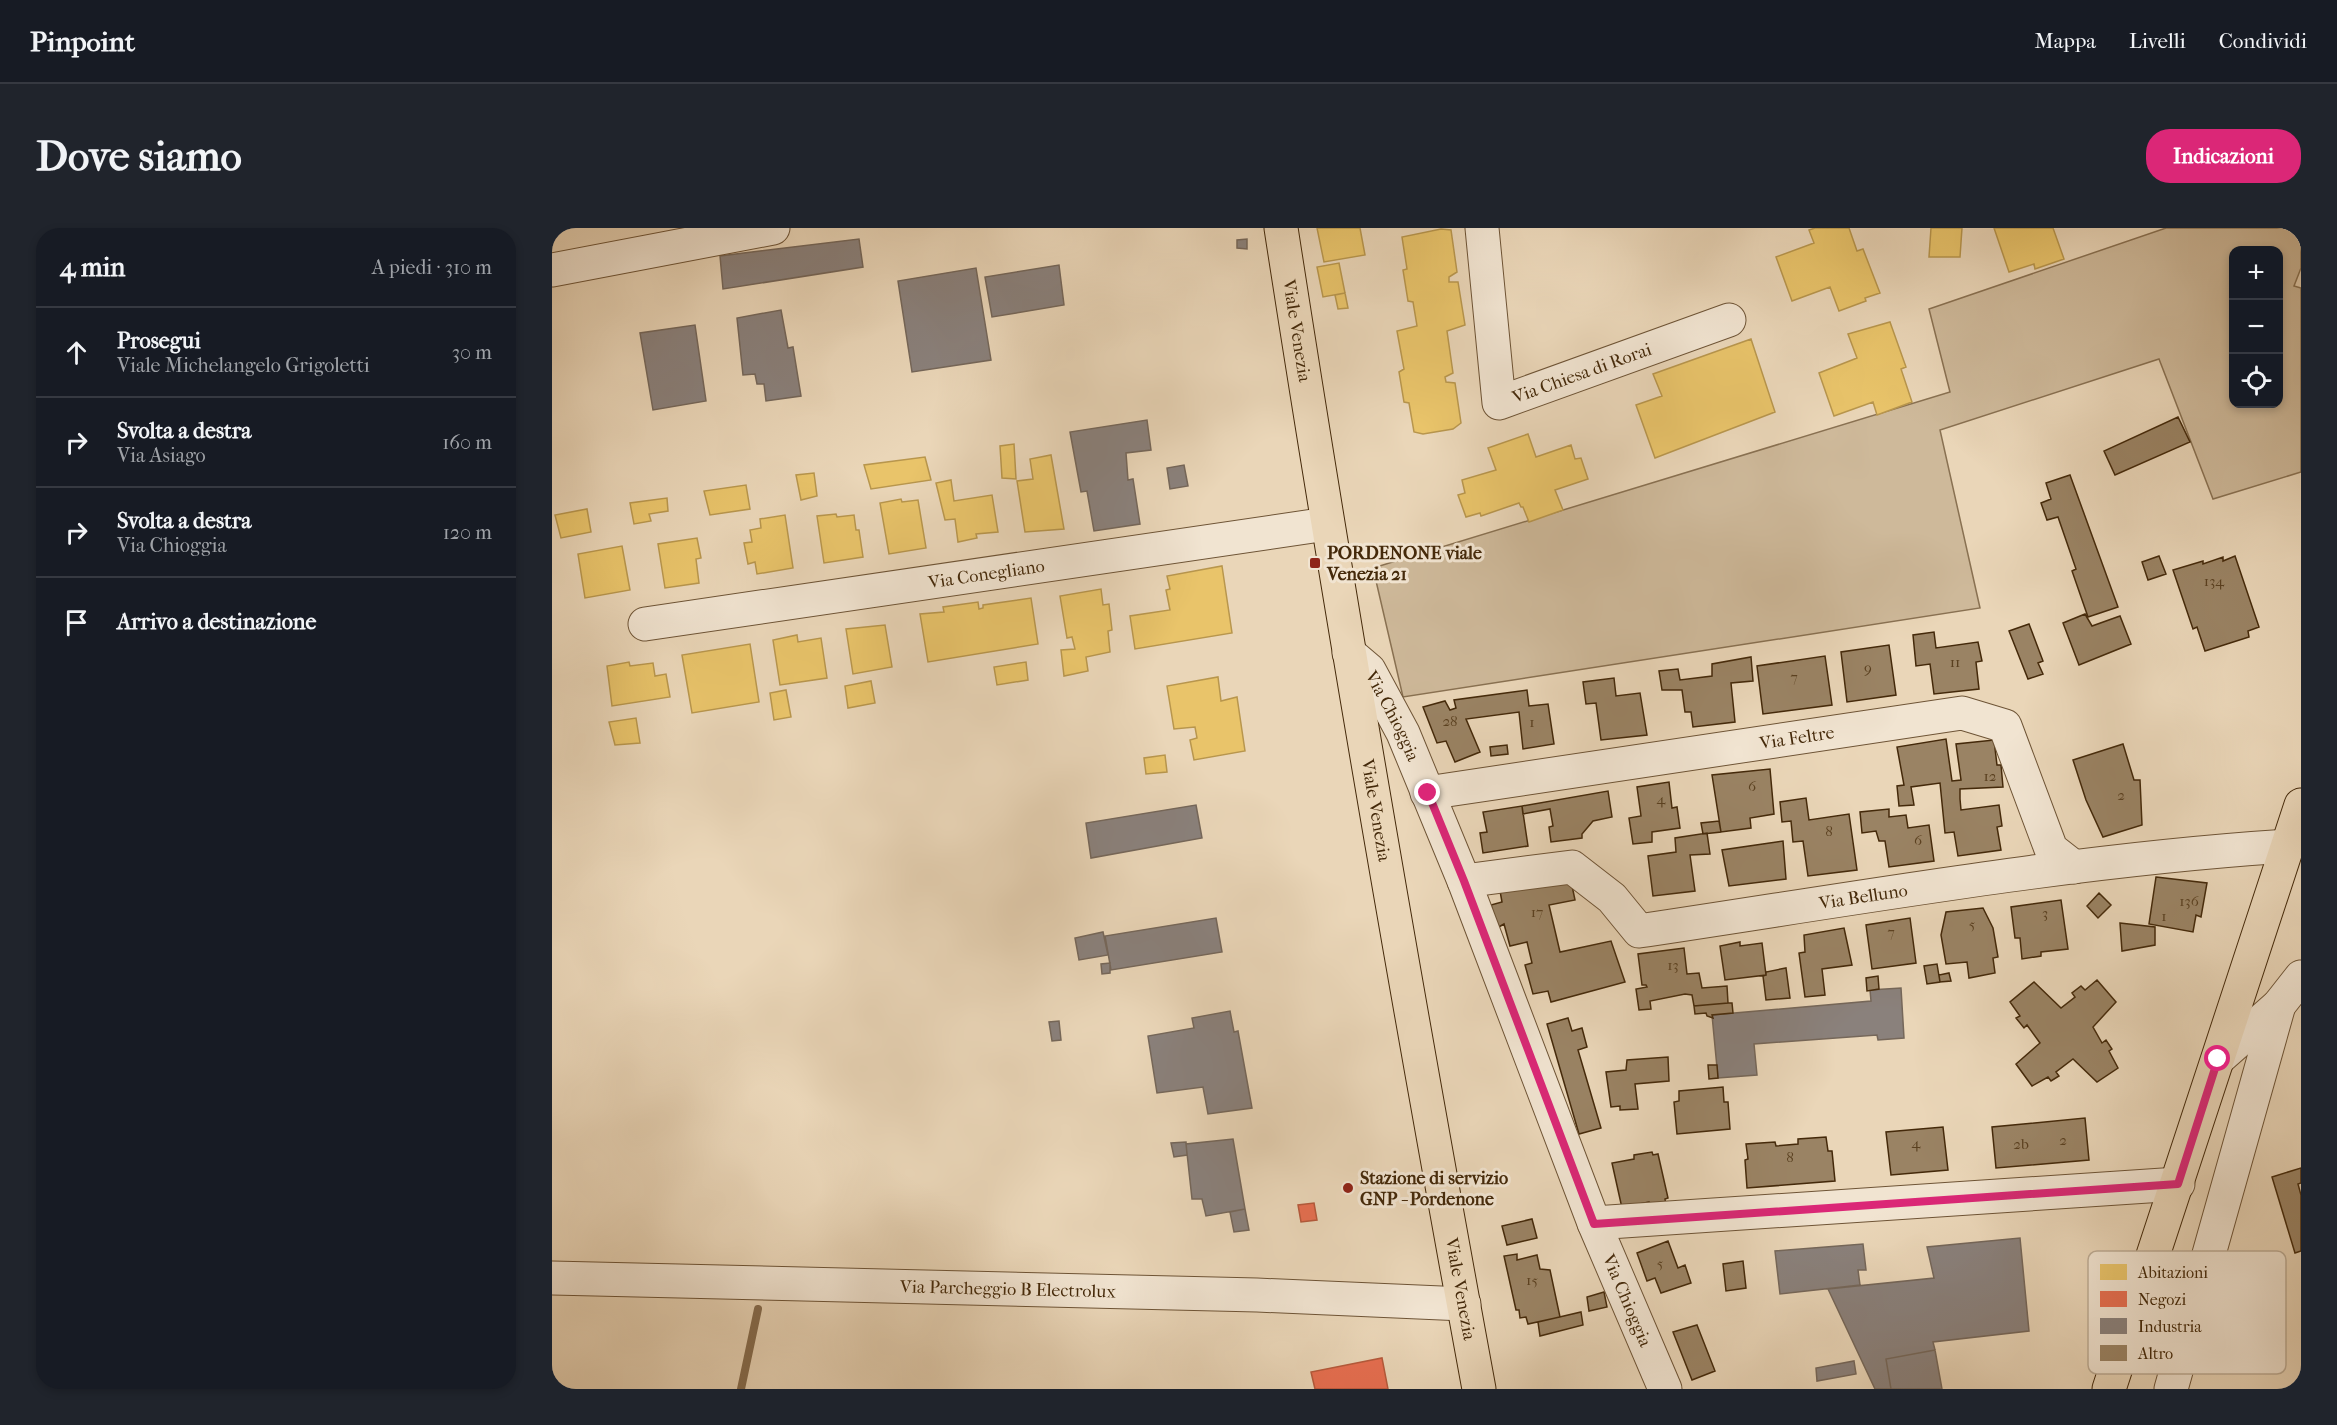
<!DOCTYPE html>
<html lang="it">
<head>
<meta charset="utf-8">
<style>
  body { margin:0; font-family:"IM FELL French Canon",serif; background:#20242c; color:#f1f3f6 }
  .controls { position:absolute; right:18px; top:18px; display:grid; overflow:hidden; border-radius:12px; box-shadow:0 3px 9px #0003 }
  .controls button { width:54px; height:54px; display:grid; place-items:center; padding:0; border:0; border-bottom:2px solid #363941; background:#171b24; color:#f1f3f6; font:30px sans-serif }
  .stop { position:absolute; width:18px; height:18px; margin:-14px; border:4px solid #db2777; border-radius:50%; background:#fff }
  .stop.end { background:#db2777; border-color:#fff; box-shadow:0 2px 6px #0008 }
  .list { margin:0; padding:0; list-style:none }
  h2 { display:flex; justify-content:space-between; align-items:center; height:78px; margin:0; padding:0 24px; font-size:26px }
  h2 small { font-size:20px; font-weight:400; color:#9ea1a6 }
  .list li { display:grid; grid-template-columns:39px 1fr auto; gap:18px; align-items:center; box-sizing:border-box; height:90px; padding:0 24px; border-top:2px solid #363941 }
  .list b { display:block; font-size:22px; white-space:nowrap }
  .list p { margin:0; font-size:20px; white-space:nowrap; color:#9ea1a6 }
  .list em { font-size:20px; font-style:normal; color:#9ea1a6 }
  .icon { flex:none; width:33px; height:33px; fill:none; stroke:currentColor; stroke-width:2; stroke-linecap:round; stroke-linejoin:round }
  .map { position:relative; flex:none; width:1749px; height:1161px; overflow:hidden; border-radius:24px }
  header { display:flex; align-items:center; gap:36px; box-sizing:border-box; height:84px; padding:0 30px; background:#171b24; border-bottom:2px solid #363941 }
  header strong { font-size:28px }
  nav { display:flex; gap:33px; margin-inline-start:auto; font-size:21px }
  .intro { display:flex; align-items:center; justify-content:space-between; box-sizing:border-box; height:144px; padding:0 36px }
  h1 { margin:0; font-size:42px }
  .button { padding:15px 27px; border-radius:24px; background:#db2777; color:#fff; font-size:21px; font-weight:700 }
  main { display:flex; gap:36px; padding:0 36px }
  aside { flex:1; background:#171b24; border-radius:24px; box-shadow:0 3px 9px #0003 }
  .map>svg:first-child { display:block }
  .green { fill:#ceb99a; stroke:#897152; stroke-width:1.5; fill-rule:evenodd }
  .homes { fill:#e9c46a; stroke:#b8964d; stroke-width:1.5 }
  .shops { fill:#e76f51; stroke:#b65a3c; stroke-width:1.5 }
  .industry { fill:#8a817c; stroke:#75675a; stroke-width:1.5 }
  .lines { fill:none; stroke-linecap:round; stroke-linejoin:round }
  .stream { stroke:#866d4f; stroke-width:8 }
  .building { fill:#9a8364; stroke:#44290a; stroke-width:1.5 }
  .minor-casing { stroke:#6e5436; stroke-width:35 }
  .major-casing { stroke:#44290a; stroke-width:35 }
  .minor { stroke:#f1e4d1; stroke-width:33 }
  .major { stroke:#ead6b8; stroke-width:33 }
  .route { stroke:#db2777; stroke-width:8 }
  .poi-dot { fill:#8f2418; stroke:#f1e4d1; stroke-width:2 }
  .labels { text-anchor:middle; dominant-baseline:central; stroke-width:6; stroke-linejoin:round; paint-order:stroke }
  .number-label { font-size:15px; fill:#5a4020 }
  .street-label { font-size:18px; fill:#44290a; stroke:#f1e4d1 }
  .poi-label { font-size:18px; font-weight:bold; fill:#44290a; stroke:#f1e4d1; text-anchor:start }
  .key { fill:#f1e4d1; stroke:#bdac95; stroke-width:1.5 }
  .key-label { font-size:16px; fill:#44290a }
</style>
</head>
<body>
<header>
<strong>Pinpoint</strong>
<nav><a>Mappa</a><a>Livelli</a><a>Condividi</a></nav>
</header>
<div class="intro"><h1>Dove siamo</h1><a class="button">Indicazioni</a></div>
<main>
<aside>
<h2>4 min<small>A piedi · 310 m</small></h2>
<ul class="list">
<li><svg class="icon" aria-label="ahead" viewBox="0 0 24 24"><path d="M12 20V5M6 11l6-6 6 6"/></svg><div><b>Prosegui</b><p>Viale Michelangelo Grigoletti</p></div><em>30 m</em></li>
<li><svg class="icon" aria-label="right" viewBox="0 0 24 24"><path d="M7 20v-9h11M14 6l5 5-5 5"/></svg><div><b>Svolta a destra</b><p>Via Asiago</p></div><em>160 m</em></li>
<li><svg class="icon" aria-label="right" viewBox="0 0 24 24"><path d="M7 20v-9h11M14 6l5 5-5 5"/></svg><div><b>Svolta a destra</b><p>Via Chioggia</p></div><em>120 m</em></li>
<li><svg class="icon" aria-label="arrive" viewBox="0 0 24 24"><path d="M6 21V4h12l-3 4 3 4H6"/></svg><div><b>Arrivo a destinazione</b></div></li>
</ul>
</aside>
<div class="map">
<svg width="1749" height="1161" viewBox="0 0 1749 1161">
  <rect width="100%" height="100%" fill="#ead6b8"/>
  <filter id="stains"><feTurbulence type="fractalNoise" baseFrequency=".00333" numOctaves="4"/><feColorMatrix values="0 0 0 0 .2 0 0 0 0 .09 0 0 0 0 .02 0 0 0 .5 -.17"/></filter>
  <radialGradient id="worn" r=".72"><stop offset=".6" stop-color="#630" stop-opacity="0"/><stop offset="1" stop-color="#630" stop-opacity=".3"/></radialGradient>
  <path class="green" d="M1614,0H1749V40L1742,58L1749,60V244L1661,271L1607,131L1388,202L1428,380L851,469L821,340L1398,164L1377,81ZM1682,22H1726V176H1682Z"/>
  <path class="homes" d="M765,0H808L813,27L772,34Z
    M1263,0H1297L1305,23L1311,21L1328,65L1313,70L1314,73L1287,83L1278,59L1240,73L1224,29L1262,15L1257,2Z
    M1379,0H1410L1408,29H1377Z
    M1442,0H1501L1512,31L1483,41L1482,36L1457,44Z
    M889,1L899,2L905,44L897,49V54H906L913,97L895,103L901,145L893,149L894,154L903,155L909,195L901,201L871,206L862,204L857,175L852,174L847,144L852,141L845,103L865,98L861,74L856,73L851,42L855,41L850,9Z
    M787,35L793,65L771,69L765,39Z
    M793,65L796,80L786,81L783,67Z
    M1338,94L1354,139L1349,141L1360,174L1325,187L1321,174L1282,188L1267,145L1305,130L1296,106Z
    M1199,111L1223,184L1103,230L1084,177L1110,168L1101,146Z
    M976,206L984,229L1019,217L1023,231L1029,230L1036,251L1003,262L1011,282L977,294L971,279H969L967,275L929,288L928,285L914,289L906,267L913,265L910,252L944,242L936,220Z
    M462,216L464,251L450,250L448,218Z
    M499,227L512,301L473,304L465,253L481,251L478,231Z
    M373,229L379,252L319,261L312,237Z
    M262,245L265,268L249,272L244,247Z
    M399,252L402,273L440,267L446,304L424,306L425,310L406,314L403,291L393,292L384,255Z
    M194,257L198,281L158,287L152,263Z
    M115,270L116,283L97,286L99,293L82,296L78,275Z
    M349,271L350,274L366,272L374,320L337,326L328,275Z
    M35,281L39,304L9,310L3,287Z
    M284,286L285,289L302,287L304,302H307L311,329L272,335L265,288Z
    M233,287L241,340L205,346L203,334L196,336L192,315L200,314L198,302L209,300L208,291Z
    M145,310L149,330L144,331L147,355L113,360L106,316Z
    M70,318L78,362L33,370L26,326Z
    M670,338L680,405L583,421L578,388L618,382L614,362L618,361L615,348Z
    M549,361L551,377L557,376L560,402L556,403L558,424L534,429L536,443L512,448L509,422L523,421L520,409L515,410L508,368Z
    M479,370L486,416L376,434L368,386L392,384L391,379L426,374L427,381L431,380V377Z
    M333,397L340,439L301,446L294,401Z
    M245,407L246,414L269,410L275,450L228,457L221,412Z
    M198,416L207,474L140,485L130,427Z
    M77,434L78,438L101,435L103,448L114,446L118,469L60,478L55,438Z
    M474,434L476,452L445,457L442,439Z
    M666,449L669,473L685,469L693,523L642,532L638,512L645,510L643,499L622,501L615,458Z
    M319,453L323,475L296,480L293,458Z
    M234,462L239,489L222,492L218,465Z
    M84,490L88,515L63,517L57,494Z
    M613,527L615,544L594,546L592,530Z"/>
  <path class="shops" d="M762,975L765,992L749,994L746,977Z
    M830,1130L836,1161H763L759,1144Z"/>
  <path class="industry" d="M307,11L311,39L171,61L168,28Z
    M695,11V21L685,20V12Z
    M507,37L512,77L440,89L433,49Z
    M424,40L439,132L360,144L346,53Z
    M229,82L236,120L241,119L249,168L214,173L212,156H205L203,146L191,147L185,90Z
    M143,97L154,173L101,182L88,105Z
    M595,192L599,222L574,225L576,252L581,251L588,296L542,303L535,263L529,264L518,204Z
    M632,237L636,258L618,261L615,240Z
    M644,577L650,610L539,630L534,595Z
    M664,690L670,724L559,742L553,708Z
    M551,704L556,727L527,732L523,710Z
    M558,735V745L550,746L549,736Z
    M1349,760L1352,810L1326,812L1325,807L1202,816L1205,847L1166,850L1160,787L1319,773L1318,762Z
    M678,783L682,804L686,803L700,880L656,886L651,859L605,865L596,808L642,800L640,790Z
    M507,793L509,812L500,813L497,794Z
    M681,911L693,981L654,988L650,971H640L634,916Z
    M634,914L635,927L622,929L619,915Z
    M693,981L697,1002L682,1004L678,984Z
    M1468,1010L1477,1103L1381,1114L1383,1122L1334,1131L1339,1161H1323L1276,1061L1382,1050L1375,1019Z
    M1311,1016L1314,1042H1306L1308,1057L1228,1066L1223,1023Z
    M1383,1122L1390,1161H1339L1334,1131Z
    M1302,1133L1304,1146L1265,1153L1264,1140Z"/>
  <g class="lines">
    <path class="stream" d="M189,1161L206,1081"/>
  </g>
  <path class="building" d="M1626,189L1638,214L1563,247L1552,223Z
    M1518,247L1566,379L1536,389L1520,343L1524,341L1506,289L1495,292L1489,275L1499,271L1494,255Z
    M1607,328L1614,346L1596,352L1590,334Z
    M1683,328L1707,399L1696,403L1697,409L1653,423L1645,399L1641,401L1621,342L1651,333V336L1671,329V333Z
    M1533,386L1540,398L1568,388L1579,416L1527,437L1511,395Z
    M1477,396L1491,433L1486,435L1491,446L1476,451L1457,403Z
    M1382,404L1384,420L1426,414L1430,433L1424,434L1427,461L1382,466L1378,436L1364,438L1361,407Z
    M1337,417L1344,467L1295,474L1289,424Z
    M1273,428L1280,477L1211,486L1205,438Z
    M1199,429L1201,453L1179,455L1183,494L1141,499L1139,484H1133L1130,462H1110L1107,443L1126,441L1128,452L1160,448V436Z
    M1062,450L1064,468L1088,465L1095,507L1049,512L1044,475L1034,476L1031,454Z
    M975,462L977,478L996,476L1002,516L971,521L967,484L914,491L928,524L903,534L894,513L885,515L871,479L893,473L898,482L904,480L902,472Z
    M1394,511L1400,553L1409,552L1404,516L1442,512L1445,537H1449L1451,559L1408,561V571L1409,582L1447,577L1450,598L1445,599L1449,622L1406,628L1402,604L1393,605L1388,555L1359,559L1362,577L1347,578L1345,558L1352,557L1345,519Z
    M1571,516L1582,552H1588L1590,597L1551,609L1534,572L1521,532Z
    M955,517L956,526L939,528L938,519Z
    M1218,541L1222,586L1198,590L1199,600L1169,604L1160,547Z
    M1117,554L1120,580L1125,579L1128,600L1100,604V614L1081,616L1077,590L1089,588L1085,559Z
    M1056,563L1060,589L1041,593L1030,606V610L999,614L997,599L1001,598L998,581L971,586L970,578Z
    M1254,570L1257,592L1297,586L1305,642L1256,648L1251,613L1241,614L1239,593L1230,594L1228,574Z
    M970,578L976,618L931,625L928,605L935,604L931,584Z
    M1337,581V589L1354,587L1356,600L1377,597L1382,633L1337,639L1333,613H1327L1324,603L1310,605L1308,584Z
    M1167,593L1169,604L1151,606L1149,595Z
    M1155,605L1158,626L1138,627L1143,663L1101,668L1096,628L1124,624L1123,610Z
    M1231,613L1234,651L1177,658L1170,622Z
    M1604,649L1655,655L1649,689L1644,687L1641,704L1597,696Z
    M1019,653L1023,672L997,677L1008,724L1059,713L1073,754L999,774L996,763L981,766L973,737L980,735L975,714L958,718L952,696L945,700L939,677L950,674L948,663Z
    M1547,665L1559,677L1546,690L1535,678Z
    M1509,672L1516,721L1489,724V728L1470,731L1468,710H1463L1459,679Z
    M1431,680L1441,700L1446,729L1441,730L1443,745L1417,750L1415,734L1394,736L1389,707L1394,684Z
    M1358,690L1364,735L1320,741L1314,697Z
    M1568,695L1603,699V717L1570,723Z
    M1292,700L1300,737L1270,741L1273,767L1253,769L1247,725L1253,724L1252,707Z
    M1188,714V718L1210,715L1214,747L1173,752L1168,718Z
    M1132,720L1135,746L1147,745L1150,760L1175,758L1176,775L1142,778L1140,767L1133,766L1098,773L1099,781L1087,782L1084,761L1095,759L1094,757H1090L1086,726Z
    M1385,736L1388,754L1375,756L1372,738Z
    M1234,740L1238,770L1214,772L1211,748L1214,747V744Z
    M1397,745L1399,753L1388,754L1387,747Z
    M1326,748L1327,761L1315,763L1314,750Z
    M1545,752L1564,774L1541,799L1550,815L1554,812L1560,821L1557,823L1566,840L1545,854L1521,831L1504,844L1507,848L1499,853L1496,849L1480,858L1464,836L1488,815L1475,797L1472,800L1464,790L1468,788L1458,774L1482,754L1509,780L1523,769L1520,765L1529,758L1533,762Z
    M1176,775H1180L1181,785L1160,787L1161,790L1155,788L1154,785L1143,786L1142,778Z
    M1016,790L1020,803L1030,800L1035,819L1026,822L1049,900L1027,906L995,796Z
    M1116,829L1117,853L1083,856L1086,881L1068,882V878L1059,879L1054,844L1074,842L1075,832Z
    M1156,837H1165L1166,850L1157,851Z
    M1171,859L1172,874H1176L1178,901L1125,906L1122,874L1127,873V863Z
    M1533,890L1537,932L1444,940L1440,899Z
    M1391,899L1396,942L1339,947L1334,904Z
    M1274,909L1276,923H1280L1283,953L1195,960L1193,932L1196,931L1194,916L1223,914L1224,918L1246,916V911Z
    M1100,924L1101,927L1106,926L1116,970L1113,971L1114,978L1098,980L1097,974L1070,980L1060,935L1082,931V927Z
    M1749,940V955L1746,956L1749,967V1023L1743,1025L1720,949Z
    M980,991L985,1010L955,1017L950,998Z
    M1116,1013L1126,1040L1133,1037L1139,1055L1109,1065L1103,1050L1095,1053L1085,1025Z
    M965,1026V1032L985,1027L988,1041L998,1042L1008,1089L976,1096L974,1089L968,1090L967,1082H964L952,1028Z
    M1191,1033L1194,1060L1174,1063L1171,1036Z
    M1052,1064L1055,1079L1037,1083L1035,1069Z
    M1029,1084L1031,1097L988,1108L986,1094Z
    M1145,1097L1163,1143L1140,1152L1121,1104Z"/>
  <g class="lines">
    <defs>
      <g id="minor">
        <path id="s1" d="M930,0L947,175L1177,92"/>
        <path d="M0,42L221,0"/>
        <path id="s2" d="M93,396L775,296"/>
        <path id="s3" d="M797,425L817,442L851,505L912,653L1042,995L1113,1161"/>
        <path id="s4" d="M875,565L1410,485L1453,498L1499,621L1522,639"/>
        <path id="s5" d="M912,653L1020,639L1060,670L1087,703C1302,671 1519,632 1736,618"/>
        <path d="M1666,831L1727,777L1749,749"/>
        <path d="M1042,995L1626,956"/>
        <path id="s6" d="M0,1050L705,1067L912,1076"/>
        <path d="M1619,1161L1727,777"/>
      </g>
      <g id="major">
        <path id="s7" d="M729,0C789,388 856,775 927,1161"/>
        <path d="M1557,1161L1749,577"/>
      </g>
    </defs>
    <use href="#minor" class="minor-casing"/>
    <use href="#major" class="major-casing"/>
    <use href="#minor" class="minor"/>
    <use href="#major" class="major"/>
  </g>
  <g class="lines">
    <path class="route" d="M876,565L912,653L1042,996L1626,956L1666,831"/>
  </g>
  <g class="poi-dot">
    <rect x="757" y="329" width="12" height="12" rx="3"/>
    <circle cx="796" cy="960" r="6"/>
  </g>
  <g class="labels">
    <g class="number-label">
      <text x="1662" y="353">134</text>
      <text x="1403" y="434">11</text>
      <text x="1316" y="440">9</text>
      <text x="1242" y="449">7</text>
      <text x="898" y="493">28</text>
      <text x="980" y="494">1</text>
      <text x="1438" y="548">12</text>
      <text x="1200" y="558">6</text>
      <text x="1569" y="567">2</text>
      <text x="1109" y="571">4</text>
      <text x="1277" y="603">8</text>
      <text x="1366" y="612">6</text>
      <text x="1637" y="673">136</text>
      <text x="985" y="684">17</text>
      <text x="1493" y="685">3</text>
      <text x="1612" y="688">1</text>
      <text x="1420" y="696">5</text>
      <text x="1339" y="704">7</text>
      <text x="1121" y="737">13</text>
      <text x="1511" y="912">2</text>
      <text x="1364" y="915">4</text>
      <text x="1469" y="916">2b</text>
      <text x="1238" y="929">8</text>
      <text x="1108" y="1035">5</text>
      <text x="980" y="1052">15</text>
    </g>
    <g class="street-label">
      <text stroke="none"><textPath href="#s7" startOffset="104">Viale Venezia</textPath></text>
      <text stroke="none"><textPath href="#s1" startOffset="264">Via Chiesa di Rorai</textPath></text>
      <text stroke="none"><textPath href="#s2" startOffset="345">Via Conegliano</textPath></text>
      <text stroke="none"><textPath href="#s3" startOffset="78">Via Chioggia</textPath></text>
      <text stroke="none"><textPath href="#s4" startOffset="374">Via Feltre</textPath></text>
      <text stroke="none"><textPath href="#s7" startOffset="590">Viale Venezia</textPath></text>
      <text stroke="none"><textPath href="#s5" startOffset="429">Via Belluno</textPath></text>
      <text stroke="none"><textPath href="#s7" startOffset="1076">Viale Venezia</textPath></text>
      <text stroke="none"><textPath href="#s6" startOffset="456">Via Parcheggio B Electrolux</textPath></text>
      <text stroke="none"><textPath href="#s3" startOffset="708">Via Chioggia</textPath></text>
    </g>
    <g class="poi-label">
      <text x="775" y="325">PORDENONE viale<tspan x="775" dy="21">Venezia 21</tspan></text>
      <text x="808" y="950">Stazione di servizio<tspan x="808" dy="21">GNP - Pordenone</tspan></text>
    </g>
  </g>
  <rect x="1536" y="1023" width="198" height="123" rx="9" class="key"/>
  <rect x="1548" y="1036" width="27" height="16" fill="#e9c46a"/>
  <rect x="1548" y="1063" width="27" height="16" fill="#e76f51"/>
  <rect x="1548" y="1090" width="27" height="16" fill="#8a817c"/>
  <rect x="1548" y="1117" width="27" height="16" fill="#9a8364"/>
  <g class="key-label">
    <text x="1586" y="1050">Abitazioni</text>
    <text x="1586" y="1077">Negozi</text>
    <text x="1586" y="1104">Industria</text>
    <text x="1586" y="1131">Altro</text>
  </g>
  <rect width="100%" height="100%" filter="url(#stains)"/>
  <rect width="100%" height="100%" fill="url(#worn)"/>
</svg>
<div class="controls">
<button>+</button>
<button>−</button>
<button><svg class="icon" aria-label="locate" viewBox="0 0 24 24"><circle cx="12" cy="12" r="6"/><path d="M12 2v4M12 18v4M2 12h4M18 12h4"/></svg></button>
</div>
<div class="stop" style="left:1666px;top:831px"></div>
<div class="stop end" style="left:876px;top:565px"></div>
</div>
</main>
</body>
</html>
